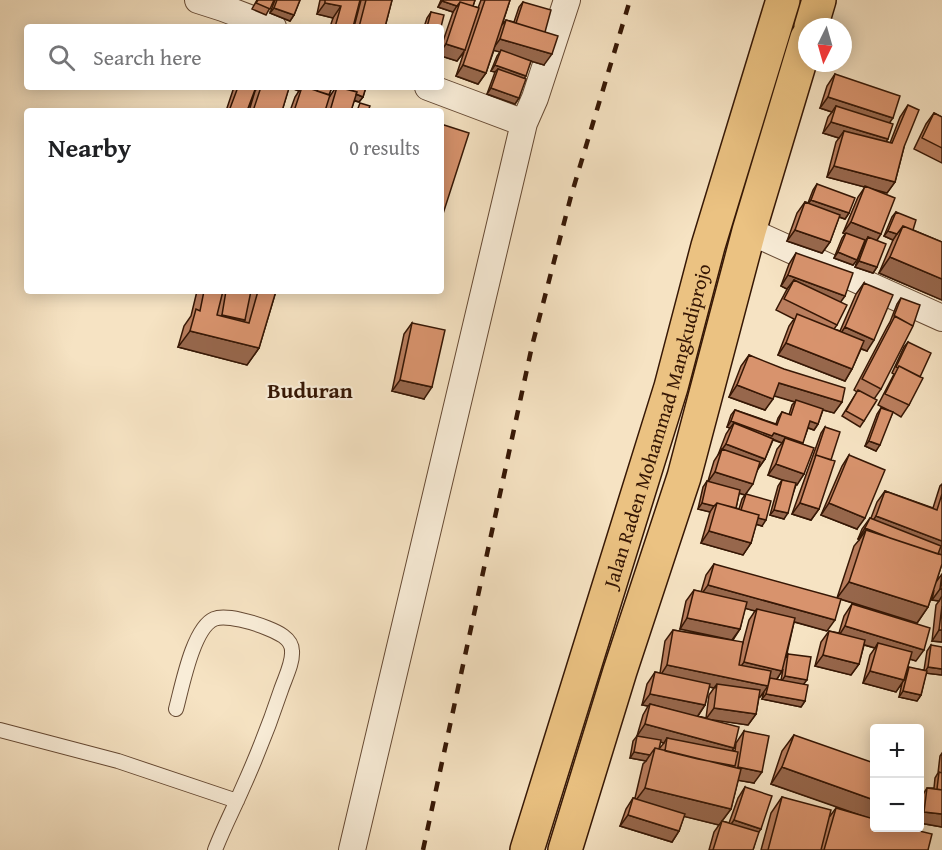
<!DOCTYPE html>
<html lang="en">
<head>
<meta charset="utf-8">
<style>
  body { margin:0; font-family:"Gentium Book Plus",serif; background:#f6f6f6; color:#202124 }
  .controls { position:absolute; right:18px; bottom:18px; display:grid; overflow:hidden; border-radius:6px; box-shadow:0 3px 15px #0003 }
  .controls button { width:54px; height:54px; display:grid; place-items:center; padding:0; border:0; border-bottom:2px solid #e0e0e0; background:#fff; color:#202124; font:30px sans-serif }
  .compass { position:absolute; left:798px; top:18px; width:54px; height:54px; border-radius:50%; background:#fff; box-shadow:0 3px 15px #0003; rotate:185deg }
  .list { margin:0; padding:0; list-style:none }
  h2 { display:flex; justify-content:space-between; align-items:center; height:78px; margin:0; padding:0 24px; font-size:26px }
  h2 small { font-size:20px; font-weight:400; color:#757577 }
  .icon { flex:none; width:33px; height:33px; fill:none; stroke:currentColor; stroke-width:2; stroke-linecap:round; stroke-linejoin:round }
  .map { position:relative; flex:none; width:942px; height:850px; overflow:hidden }
  .search { position:absolute; background:#fff; box-shadow:0 3px 15px #0003; left:24px; top:24px; width:420px; height:66px; display:flex; align-items:center; gap:15px; box-sizing:border-box; padding:0 21px; border-radius:6px; color:#757577; font-size:22px }
  .panel { position:absolute; background:#fff; box-shadow:0 3px 15px #0003; left:24px; top:108px; width:420px; height:186px; border-radius:6px }
  .map>svg:first-child { display:block }
  .lines { fill:none; stroke-linecap:round; stroke-linejoin:round }
  .service-casing { stroke:#664a34; stroke-width:16 }
  .minor-casing { stroke:#664a34; stroke-width:28 }
  .trunk-casing { stroke:#361705; stroke-width:36 }
  .service { stroke:#f9edd8; stroke-width:14 }
  .minor { stroke:#f9edd8; stroke-width:26 }
  .trunk { stroke:#ebc282; stroke-width:33 }
  .rail { stroke:#361705; stroke-width:4.5; stroke-dasharray:10 10; stroke-linecap:butt }
  .wall { fill:#ba7e5e; stroke:#361705; stroke-width:1.5; fill-rule:evenodd }
  .shaded-wall { fill:#97674c; stroke:#361705; stroke-width:1.5 }
  .building { fill:#d8936d; stroke:#361705; stroke-width:1.5 }
  .labels { text-anchor:middle; dominant-baseline:central; stroke-width:4.5; stroke-linejoin:round; paint-order:stroke }
  .street-label { font-size:20px; fill:#361705; stroke:#f9edd8 }
  .quarter-label { font-size:22px; font-weight:bold; fill:#361705; stroke:#f9edd8 }
</style>
</head>
<body>
<div class="map">
<svg width="942" height="850" viewBox="0 0 942 850">
  <rect width="100%" height="100%" fill="#f6e3c3"/>
  <filter id="stains"><feTurbulence type="fractalNoise" baseFrequency=".00333" numOctaves="4"/><feColorMatrix values="0 0 0 0 .2 0 0 0 0 .09 0 0 0 0 .02 0 0 0 .5 -.17"/></filter>
  <radialGradient id="worn" r=".72"><stop offset=".6" stop-color="#630" stop-opacity="0"/><stop offset="1" stop-color="#630" stop-opacity=".3"/></radialGradient>
  <g class="lines">
    <defs>
      <path id="service" d="M176,709C182,687 193,628 214,619C226,614 255,623 267,628C277,632 292,638 292,651C293,663 285,678 281,690C270,723 257,756 243,787C234,808 223,829 215,850
        M0,730L118,761L237,801"/>
      <path id="minor" d="M198,0L223,8L273,27
        M428,87L524,123L535,98L567,0
        M749,231L942,318
        M352,850L524,123"/>
      <g id="trunk">
        <path d="M811,27L819,0"/>
        <path id="s1" d="M527,850L671,387L708,246L783,0"/>
        <path d="M565,850L620,671L684,477L749,231L807,38"/>
      </g>
    </defs>
    <use href="#service" class="service-casing"/>
    <use href="#minor" class="minor-casing"/>
    <use href="#trunk" class="trunk-casing"/>
    <use href="#service" class="service"/>
    <use href="#minor" class="minor"/>
    <use href="#trunk" class="trunk"/>
    <path class="rail" d="M423,850L532,346L571,196L630,0"/>
  </g>
  <path class="wall" d="M257,0H274L266,15L252,9Z
    M275,0H300L294,15L290,21L270,13Z
    M320,0H360L353,27H330L333,18L317,14Z
    M361,0H392L385,27H354Z
    M441,0H475L473,6L478,8L481,0H510L502,25L506,20L514,22L519,7L523,2L545,32L544,65L531,61L524,78L519,98L515,104L487,94L495,72L491,71L497,56L500,52L494,50L486,73L478,84L456,76L464,52L457,61L441,56V47L453,12L438,7Z
    M431,12L441,27H424L427,18Z
    M835,74L890,123L886,142L890,143L900,117L908,105L904,147L895,182L887,193L877,191V267L873,273L855,267L865,242L864,241L853,265L834,258L842,238L845,234L843,233L858,197L865,187L827,177L836,142L839,138L823,133L828,117L832,112L820,108L827,86Z
    M234,87H256L247,111H226Z
    M258,87H289L282,111H249L255,91Z
    M295,87H315L314,90H315L317,87H332L329,95L330,96L336,87L342,88L343,87H366L363,97L359,102L354,101L351,111H290L295,97L299,91L294,89Z
    M934,113L942,117V163L914,149L926,124Z
    M817,184L849,213L845,219L839,217L830,242L822,253L787,241L797,213L805,202L808,203L813,190Z
    M896,212L913,230L942,242V300L879,273L893,240L884,236L892,217Z
    M796,253L840,302L837,325L834,329L840,331L856,294L864,283L867,351L861,349L852,369L845,381L778,355L789,326L794,319L776,310L787,289L781,286L789,264Z
    M197,291H276L259,348L247,365L178,347L184,326L191,316Z
    M901,298L881,389L874,399L864,421L860,427L842,416L857,392L854,390L887,327L890,322L897,304Z
    M412,323L424,399L392,391L404,334Z
    M908,342L920,377L909,405L901,417L893,412L876,451L865,446L877,414L881,408L892,412L878,405L894,374L892,373L904,347Z
    M749,355L842,402L834,413L823,410L818,424L814,430L808,428L802,444L804,474L796,485L784,519L770,515L778,486L782,480H783L768,475L777,449L782,443L773,440L765,459L758,469L746,494L762,526L756,524L751,543L743,555L701,543L710,512L698,509L703,487L707,481H708L714,461L718,455L726,434L730,428L727,427L731,415L735,410L776,424L778,418L782,412L789,415L792,405L795,402L774,395L765,410L729,397L741,366ZM739,493L745,495L742,499L739,509L736,508Z
    M825,427L831,460L819,509L811,520L792,514L821,433Z
    M849,455L857,529L821,515L842,466Z
    M942,484V564L936,582L942,574V642L932,641L936,605L939,601L932,600L934,590L928,607L917,623L837,598L854,546L859,540L858,539L862,529L870,518H871L877,502L885,491L933,508L940,486Z
    M714,564L827,631L794,622L786,658L788,654L804,684L805,701L801,707L762,699L764,692L760,697H759L756,714L748,725L710,719L734,748L732,750L735,751L736,743L744,731L754,783L738,780L731,809L722,821L729,823L738,798L745,787L761,829L758,832L753,850H709L714,832L719,825L684,816L679,831L672,842L620,826L626,809L633,798H635L643,764L646,761L630,758L633,741L637,736L643,715L648,706L642,705L647,684L655,672L660,673L665,641L673,630L724,638L680,629L686,601L694,590L701,592L706,575ZM745,608L755,611L749,620L742,646L733,640L740,629ZM783,669L781,680L777,679ZM709,687L714,688L709,695L706,718L698,716L705,705ZM660,742L664,743L659,749Z
    M852,604L916,661L910,659L907,668L924,670L927,651L931,645L942,675L926,673L921,695L917,701L899,697L902,683L896,692L863,683L870,655L875,648L864,645L859,664L851,675L815,666L821,642L829,631L839,633L844,616Z
    M794,735L872,818L928,850H761L771,813L782,797L830,816L836,808L856,813L771,784L782,751Z
    M942,753V827L920,823V799L927,788H934L935,778L938,773L940,756Z"/>
  <path class="shaded-wall" d="M442,1L457,6L453,12L438,7Z
    M325,3L341,6L333,18L317,14Z
    M274,8L294,15L290,21L270,13Z
    M500,39L552,54L544,65L500,52L501,50L500,52L492,50Z
    M446,44L465,50L457,61L441,56V51Z
    M463,65L486,73L478,84L456,76Z
    M495,65L526,76L522,82L498,69L495,72L491,71Z
    M295,87H302L299,91L294,89Z
    M491,88L519,98L515,104L487,94Z
    M344,89L363,97L359,102L340,95Z
    M828,97L893,118L885,129L836,106L832,112L820,108Z
    M831,122L888,139L880,151L844,131L839,138L823,133Z
    M834,166L895,182L887,193L827,177Z
    M811,200L849,213L845,219L807,205Z
    M851,222L881,234L874,245L868,237L865,242L843,233Z
    M795,230L830,242L822,253L787,241Z
    M888,231L897,234L893,240L884,236Z
    M838,252L857,260L853,265L834,258Z
    M890,257L942,279V300L879,273Z
    M859,261L877,267L873,273L855,267Z
    M788,275L845,296L837,307L794,280L787,289L781,286Z
    M222,315L245,320L238,331L214,326Z
    M845,327L874,340L867,351L837,339Z
    M190,331L259,348L247,365L178,347Z
    M786,343L852,369L845,381L778,355Z
    M400,380L432,387L424,399L392,391Z
    M779,383L842,402L834,413L795,402L796,400L795,402L771,395Z
    M737,385L773,399L765,410L729,397Z
    M731,421L774,433L803,443L799,449L785,438L782,443L734,423L730,428L727,427Z
    M810,421L818,424L814,430L806,427Z
    M869,441L880,445L876,451L865,446Z
    M726,444L765,459L757,470L722,449L718,455Z
    M776,464L804,474L797,485L768,475Z
    M715,472L753,484L745,495L707,483Z
    M702,503L714,506L710,512L698,509Z
    M800,503L819,509L811,520L792,514Z
    M829,503L865,518L857,529L821,515Z
    M774,510L788,513L784,519L770,515Z
    M740,513L766,520L762,526L736,518Z
    M876,516L942,541V555L868,528Z
    M865,528L937,557L866,530L859,540L858,539Z
    M709,531L751,543L743,555L701,543Z
    M849,582L928,607L917,623L837,598Z
    M708,585L835,620L827,631L756,611L757,609L755,611L700,596Z
    M940,589H942V596L939,601L932,600Z
    M687,618L740,629L732,640L680,629Z
    M845,626L924,650L916,661L877,649L878,643L875,648L838,637Z
    M939,630H942V642L932,641Z
    M823,655L859,664L851,675L815,666Z
    M744,662L782,671L775,682L736,673Z
    M667,665L768,686L760,697L716,688L717,684L714,688L660,676Z
    M928,667L942,669V675L924,673Z
    M870,671L904,680L896,692L863,683Z
    M785,676L807,680L803,685L781,682Z
    M903,691L921,695L917,701L899,697Z
    M650,694L705,705L697,717L650,704L648,706L642,705Z
    M766,694L805,701L801,707L762,699Z
    M714,708L756,714L748,725L706,719Z
    M645,724L734,748L726,759L667,738L664,743L637,736Z
    M634,752L650,755L646,761L630,758Z
    M738,767L762,772L754,783L730,779Z
    M782,767L874,800V815L871,819L771,784Z
    M645,788L731,809L719,825L633,804Z
    M924,812L942,814V827L920,823V818Z
    M628,815L679,831L672,842L620,826Z
    M734,820L761,829L753,840L726,831Z"/>
  <path class="building" d="M258,0H274L270,9L256,3Z
    M277,0H300L294,15L274,8Z
    M325,0H360L353,27H335L341,6L325,3Z
    M366,0H392L385,27H359Z
    M443,0H475L473,6L460,2L457,6L442,1Z
    M485,0H510L486,73L463,65Z
    M460,2L479,8L465,50L446,44Z
    M523,2L551,10L545,32L516,23Z
    M431,12L444,15L441,27H427Z
    M506,20L558,36L552,54L500,39Z
    M501,50L531,61L526,76L495,65Z
    M498,69L526,79L519,98L491,88Z
    M835,74L900,96L893,118L828,97Z
    M238,87H256L247,111H229Z
    M261,87H285L289,88L282,111H253Z
    M302,87H305L330,95L325,111H294Z
    M319,87H332L329,95L317,91Z
    M337,87L357,92L351,111H330Z
    M345,87H366L363,97L356,94L357,92L344,88Z
    M360,103L370,106L368,111H357Z
    M908,105L919,110L904,147L895,182L834,166L844,131L892,143Z
    M836,106L893,124L888,139L831,122Z
    M934,113L942,117V148L922,138Z
    M441,124L469,133L441,220Z
    M817,184L855,198L849,213L811,200Z
    M865,186L895,198L881,234L851,222Z
    M805,202L840,215L830,242L795,230Z
    M896,212L916,220L913,230L903,226L897,234L888,231Z
    M903,226L942,242V279L890,257Z
    M846,233L865,240L857,260L838,252Z
    M868,237L886,244L877,267L859,261Z
    M796,253L853,273L845,296L788,275Z
    M794,280L847,305L837,325L784,299Z
    M864,283L893,295L874,340L845,327Z
    M204,291H223L217,315L249,323L258,291H276L259,348L190,331L196,309L200,311Z
    M226,291H251L245,320L222,315Z
    M901,298L920,305L913,326L894,316Z
    M797,314L864,341L852,369L786,343Z
    M895,316L913,326L881,389L862,379Z
    M412,323L445,330L432,387L400,380Z
    M908,342L931,353L920,377L899,366L898,368L896,367Z
    M749,355L784,369L845,388L842,402L779,383L773,399L737,385Z
    M899,366L923,378L909,405L885,394Z
    M858,390L877,400L864,421L846,411Z
    M796,400L823,409L818,424L810,421L803,443L774,433L772,436L731,421L735,410L777,425L782,412L791,415Z
    M881,408L893,412L880,445L869,441Z
    M734,423L773,439L765,459L726,444Z
    M825,427L840,432L831,460L816,455L815,457Z
    M785,438L814,448L804,474L776,464Z
    M722,449L760,462L753,484L715,472Z
    M816,455L835,461L819,509L800,503Z
    M849,455L885,470L865,518L829,503Z
    M782,480L796,483L788,513L774,510Z
    M707,481L740,490L736,508L717,503L714,506L702,503Z
    M885,491L937,510L942,494V541L876,516Z
    M746,494L771,501L766,520L758,518L759,515L741,510Z
    M717,503L759,515L751,543L709,531Z
    M870,518L941,546L938,554L890,538L865,528Z
    M866,530L942,555V564L928,607L849,582Z
    M714,564L841,599L835,620L708,585Z
    M942,574V589H940Z
    M694,590L747,602L740,629L687,618Z
    M852,604L930,628L924,650L845,626Z
    M942,606V630H939Z
    M757,609L795,618L782,671L744,662Z
    M673,630L743,642L739,665L771,671L768,686L667,665Z
    M829,631L865,640L859,664L823,655Z
    M878,643L912,652L904,680L870,671Z
    M931,645L942,647V669L928,667Z
    M788,654L811,657L807,680L785,676Z
    M909,667L927,671L921,695L903,691Z
    M655,672L710,684L705,705L650,694Z
    M770,678L808,685L805,701L766,694Z
    M717,684L760,690L756,714L714,708Z
    M650,704L739,727L734,748L645,724Z
    M744,731L769,736L762,772L738,767Z
    M794,735L874,763V800L782,767Z
    M637,736L661,740L659,749L655,748L650,755L634,752Z
    M667,738L738,752L735,766L698,759L665,751Z
    M655,748L741,769L731,809L645,788Z
    M939,772L942,773V790L937,789Z
    M745,787L772,796L761,829L734,820Z
    M927,788L942,790V814L924,812Z
    M782,797L831,810L821,850H768Z
    M633,798L685,814L679,831L628,815Z
    M836,808L874,819V828H907L932,834L928,850H824Z
    M722,821L759,832L753,850H713Z"/>
  <g class="labels">
    <g class="street-label">
      <text stroke="none"><textPath href="#s1" startOffset="444">Jalan Raden Mohammad Mangkudiprojo</textPath></text>
    </g>
    <g class="quarter-label">
      <text x="310" y="390">Buduran</text>
    </g>
  </g>
  <rect width="100%" height="100%" filter="url(#stains)"/>
  <rect width="100%" height="100%" fill="url(#worn)"/>
</svg>
<div class="controls">
<button>+</button>
<button>−</button>
</div>
<svg class="compass" viewBox="-18 -18 36 36"><path d="M0-13l5 13h-10z" fill="#e53935"/><path d="M0 13l5-13h-10z" fill="#757577"/></svg>
<div class="search"><svg class="icon" aria-label="search" viewBox="0 0 24 24"><circle cx="10" cy="10" r="6"/><path d="M15 15l6 6"/></svg>Search here</div>
<section class="panel">
<h2>Nearby<small>0 results</small></h2>
<ul class="list">
</ul>
</section>
</div>
</body>
</html>
